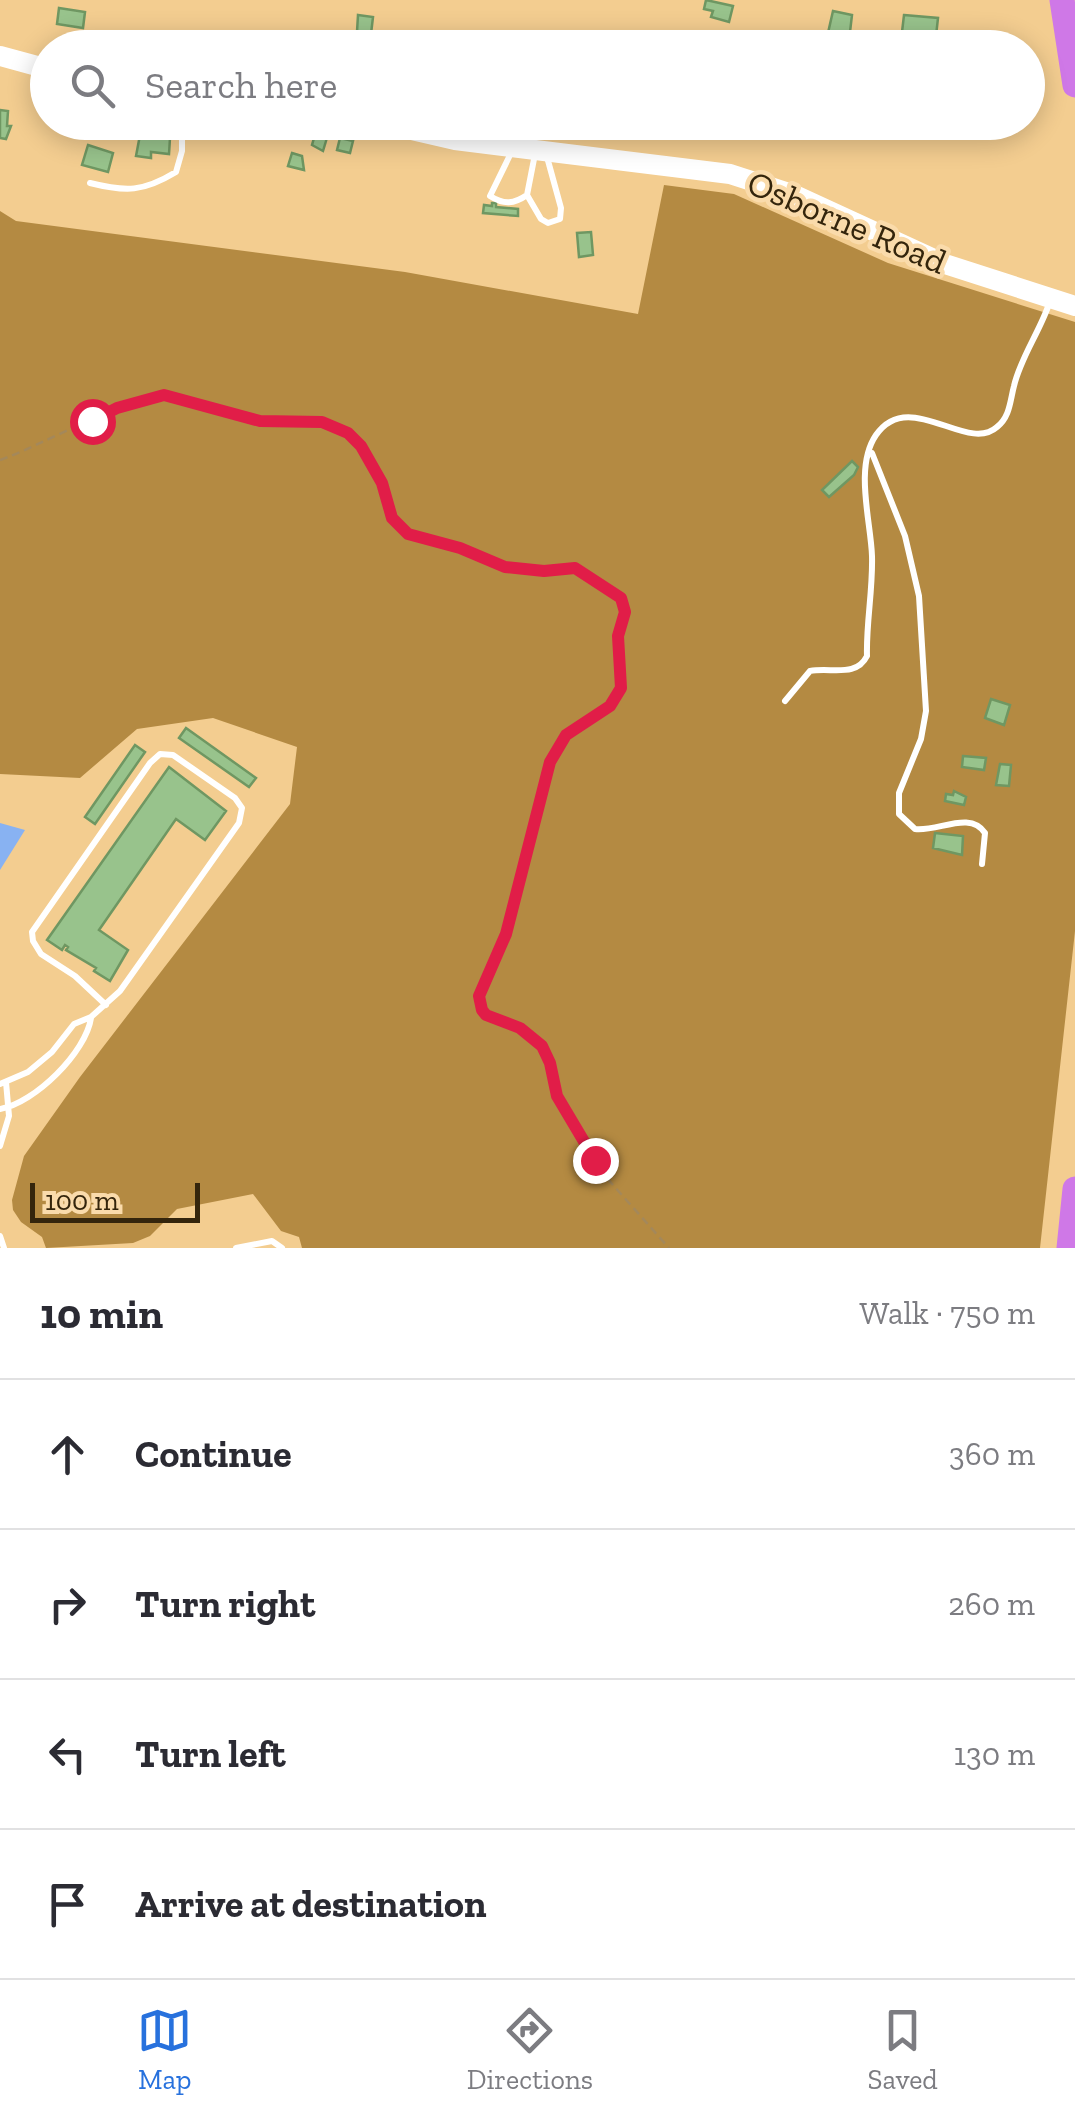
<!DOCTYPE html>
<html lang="en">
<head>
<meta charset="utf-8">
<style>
  body { margin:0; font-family:"Zilla Slab",serif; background:#f7f7f7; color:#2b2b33 }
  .scale { position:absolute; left:30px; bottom:25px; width:170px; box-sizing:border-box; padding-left:10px; border:5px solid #34250c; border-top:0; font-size:28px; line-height:35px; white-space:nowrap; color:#34250c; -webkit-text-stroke:8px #fadbab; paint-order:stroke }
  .stop { position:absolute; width:30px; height:30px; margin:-22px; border:8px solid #e11d48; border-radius:50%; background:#fff }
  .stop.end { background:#e11d48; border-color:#fff; box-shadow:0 2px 10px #0008 }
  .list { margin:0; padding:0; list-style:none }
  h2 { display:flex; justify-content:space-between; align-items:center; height:130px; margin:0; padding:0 40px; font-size:42px }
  h2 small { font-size:32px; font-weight:400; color:#7c7c81 }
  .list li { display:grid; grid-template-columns:65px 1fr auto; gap:30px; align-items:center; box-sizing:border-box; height:150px; padding:0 40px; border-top:2px solid #e1e1e2 }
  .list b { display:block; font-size:38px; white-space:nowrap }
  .list em { font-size:32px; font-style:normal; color:#7c7c81 }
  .icon { flex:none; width:55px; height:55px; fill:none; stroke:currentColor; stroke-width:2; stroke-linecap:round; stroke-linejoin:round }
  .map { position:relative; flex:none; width:1075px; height:1248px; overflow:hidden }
  .search { position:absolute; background:#fff; box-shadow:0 5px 25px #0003; left:30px; right:30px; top:30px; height:110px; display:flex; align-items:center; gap:25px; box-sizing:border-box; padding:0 35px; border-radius:55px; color:#7c7c81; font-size:38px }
  .sheet { height:730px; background:#fff }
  nav { display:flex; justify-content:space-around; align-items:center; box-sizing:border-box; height:140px; border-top:2px solid #e1e1e2; background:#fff; font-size:28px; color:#7c7c81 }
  nav a { display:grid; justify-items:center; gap:5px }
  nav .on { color:#2771dd }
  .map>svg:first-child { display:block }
  .forest { fill:#b48a42 }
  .water { fill:#88b2f2 }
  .building { fill:#98c38c; stroke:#6f9762; stroke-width:2.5 }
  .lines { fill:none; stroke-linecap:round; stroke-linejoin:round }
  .path { stroke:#a4885a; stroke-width:2.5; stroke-dasharray:8 5; stroke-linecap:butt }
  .lane { stroke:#fff; stroke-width:6 }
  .secondary { stroke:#fff; stroke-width:20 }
  .highway { stroke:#cf78e7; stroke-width:25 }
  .route { stroke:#e11d48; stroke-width:12 }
  .labels { text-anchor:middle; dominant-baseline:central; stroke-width:9; stroke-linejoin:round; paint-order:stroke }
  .street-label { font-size:35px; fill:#34250c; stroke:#fadbab }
</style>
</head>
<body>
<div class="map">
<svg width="1075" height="1248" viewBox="0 0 1075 1248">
  <rect width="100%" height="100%" fill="#f3cd90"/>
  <path class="forest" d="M664,185L734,194L888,263L1075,322V931L1040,1248H302L299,1237L281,1231L253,1194L177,1209L150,1236L133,1243L46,1248L42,1237L21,1222L13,1210L12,1200L24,1156L80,1077L290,804L297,747L213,718L137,729L80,778L0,774V211L16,221L405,272L638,314Z"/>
  <path class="water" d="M0,823L25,830L0,870Z"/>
  <path class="building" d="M706,0L733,6L729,22L711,17L713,11L704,9Z
    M59,8L85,12L83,28L57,24Z
    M833,11L852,15L850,32L828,33Z
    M358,15L373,17L371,34L357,32Z
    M904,15L938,18L936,36L902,32Z
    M0,110L8,111L7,126H11L6,139L0,138Z
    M317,128L329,131L323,151L312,145Z
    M147,132L170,138L169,154L151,152V158L136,156L140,135L146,136Z
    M340,138L353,141L350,153L337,150Z
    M88,145L113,153L108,172L82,165Z
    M292,153L302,156L304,170L288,166Z
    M492,203H496V207L518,209V216L483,213L484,205L492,206Z
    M591,232L593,255L579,257L577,233Z
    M852,461L858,467L854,475L829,497L822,490Z
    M991,699L1010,705L1004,725L985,718Z
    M186,728L256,778L249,787L179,738Z
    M135,745L145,752L95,824L85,817Z
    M963,756L986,758L984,770L962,767Z
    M1000,764L1011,765L1009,786L996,785Z
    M169,767L226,811L205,840L176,819L99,930L128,950L110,981L94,971L96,968L66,950L68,947L65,945L62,950L47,940Z
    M954,791L966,797L964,805L945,801L946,794L953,795Z
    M935,833L963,836L962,855L933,848Z"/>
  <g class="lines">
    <path class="path" d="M0,460C39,447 137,391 170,396L261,421L309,420L338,427L361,446L382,483L392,518L408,534L460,548L505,567L543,571L575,568L621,598L625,612L618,636L621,688L610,706L566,735L550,762L506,934L479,1003L486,1015L520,1028L542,1046L564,1109L580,1131L605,1176L669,1248"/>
    <path class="lane" d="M511,153L490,196C504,205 514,204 527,195L535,154
      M90,183C126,192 143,192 176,172L182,151V122
      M527,195L541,219L548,223L560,219L561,208L547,157
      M872,453L905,536L919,596L926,711L921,739L899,793V814L915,829C938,832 970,810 985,833L982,864
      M785,701L810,671C831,667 856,678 867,656C866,623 873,590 872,556C871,522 854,467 876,435C909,387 967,454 997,427C1010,417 1010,401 1014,386C1021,356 1041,330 1050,301
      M0,1084L28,1072L52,1052L74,1024L91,1017L120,991L239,823L242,808L235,798L173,755L160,754L150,763L32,932L33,941L41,954L75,976L106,1005
      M0,1109C35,1103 86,1052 91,1018
      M0,1146L9,1116L6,1082
      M0,1236L4,1248
      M236,1248L272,1241L282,1248"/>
    <path class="secondary" d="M0,56L48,69
      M377,122L455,140L730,174L795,195L945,264L1075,306"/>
    <path class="highway" d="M1062,0L1075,85
      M1069,1248L1075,1189"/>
  </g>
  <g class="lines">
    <path class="route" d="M92,421L117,408L164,395L260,421L322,422L348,433L361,446L382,483L392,518L408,534L460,548L505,567L544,571L575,568L621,598L625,612L618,636L621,688L610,706L566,735L550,762L506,934L479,996L482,1010L486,1015L520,1028L542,1046L550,1063L557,1096L595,1160"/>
  </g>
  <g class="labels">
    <g class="street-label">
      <text transform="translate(847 222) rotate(23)">Osborne Road</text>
    </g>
  </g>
</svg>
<div class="scale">100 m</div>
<div class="stop" style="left:92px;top:421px"></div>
<div class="stop end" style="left:595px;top:1160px"></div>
<div class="search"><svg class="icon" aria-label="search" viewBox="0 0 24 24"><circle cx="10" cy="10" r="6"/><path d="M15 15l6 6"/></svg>Search here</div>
</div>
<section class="sheet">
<h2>10 min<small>Walk · 750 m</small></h2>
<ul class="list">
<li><svg class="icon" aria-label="ahead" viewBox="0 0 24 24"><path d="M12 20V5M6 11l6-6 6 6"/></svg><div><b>Continue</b></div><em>360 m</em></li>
<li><svg class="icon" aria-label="right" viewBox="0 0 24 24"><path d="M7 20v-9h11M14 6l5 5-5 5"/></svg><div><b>Turn right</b></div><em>260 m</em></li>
<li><svg class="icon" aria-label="left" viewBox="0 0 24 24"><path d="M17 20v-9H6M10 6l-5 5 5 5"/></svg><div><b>Turn left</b></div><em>130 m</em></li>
<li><svg class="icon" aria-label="arrive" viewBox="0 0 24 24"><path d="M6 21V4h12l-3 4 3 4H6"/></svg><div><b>Arrive at destination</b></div></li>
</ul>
</section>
<nav>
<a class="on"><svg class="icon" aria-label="map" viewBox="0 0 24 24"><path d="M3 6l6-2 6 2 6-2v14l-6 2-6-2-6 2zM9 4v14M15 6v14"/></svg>Map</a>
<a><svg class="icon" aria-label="directions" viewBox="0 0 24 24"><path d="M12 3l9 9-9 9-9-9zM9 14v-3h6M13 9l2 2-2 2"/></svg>Directions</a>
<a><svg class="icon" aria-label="saved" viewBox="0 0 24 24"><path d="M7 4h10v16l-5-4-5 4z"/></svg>Saved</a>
</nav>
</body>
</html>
